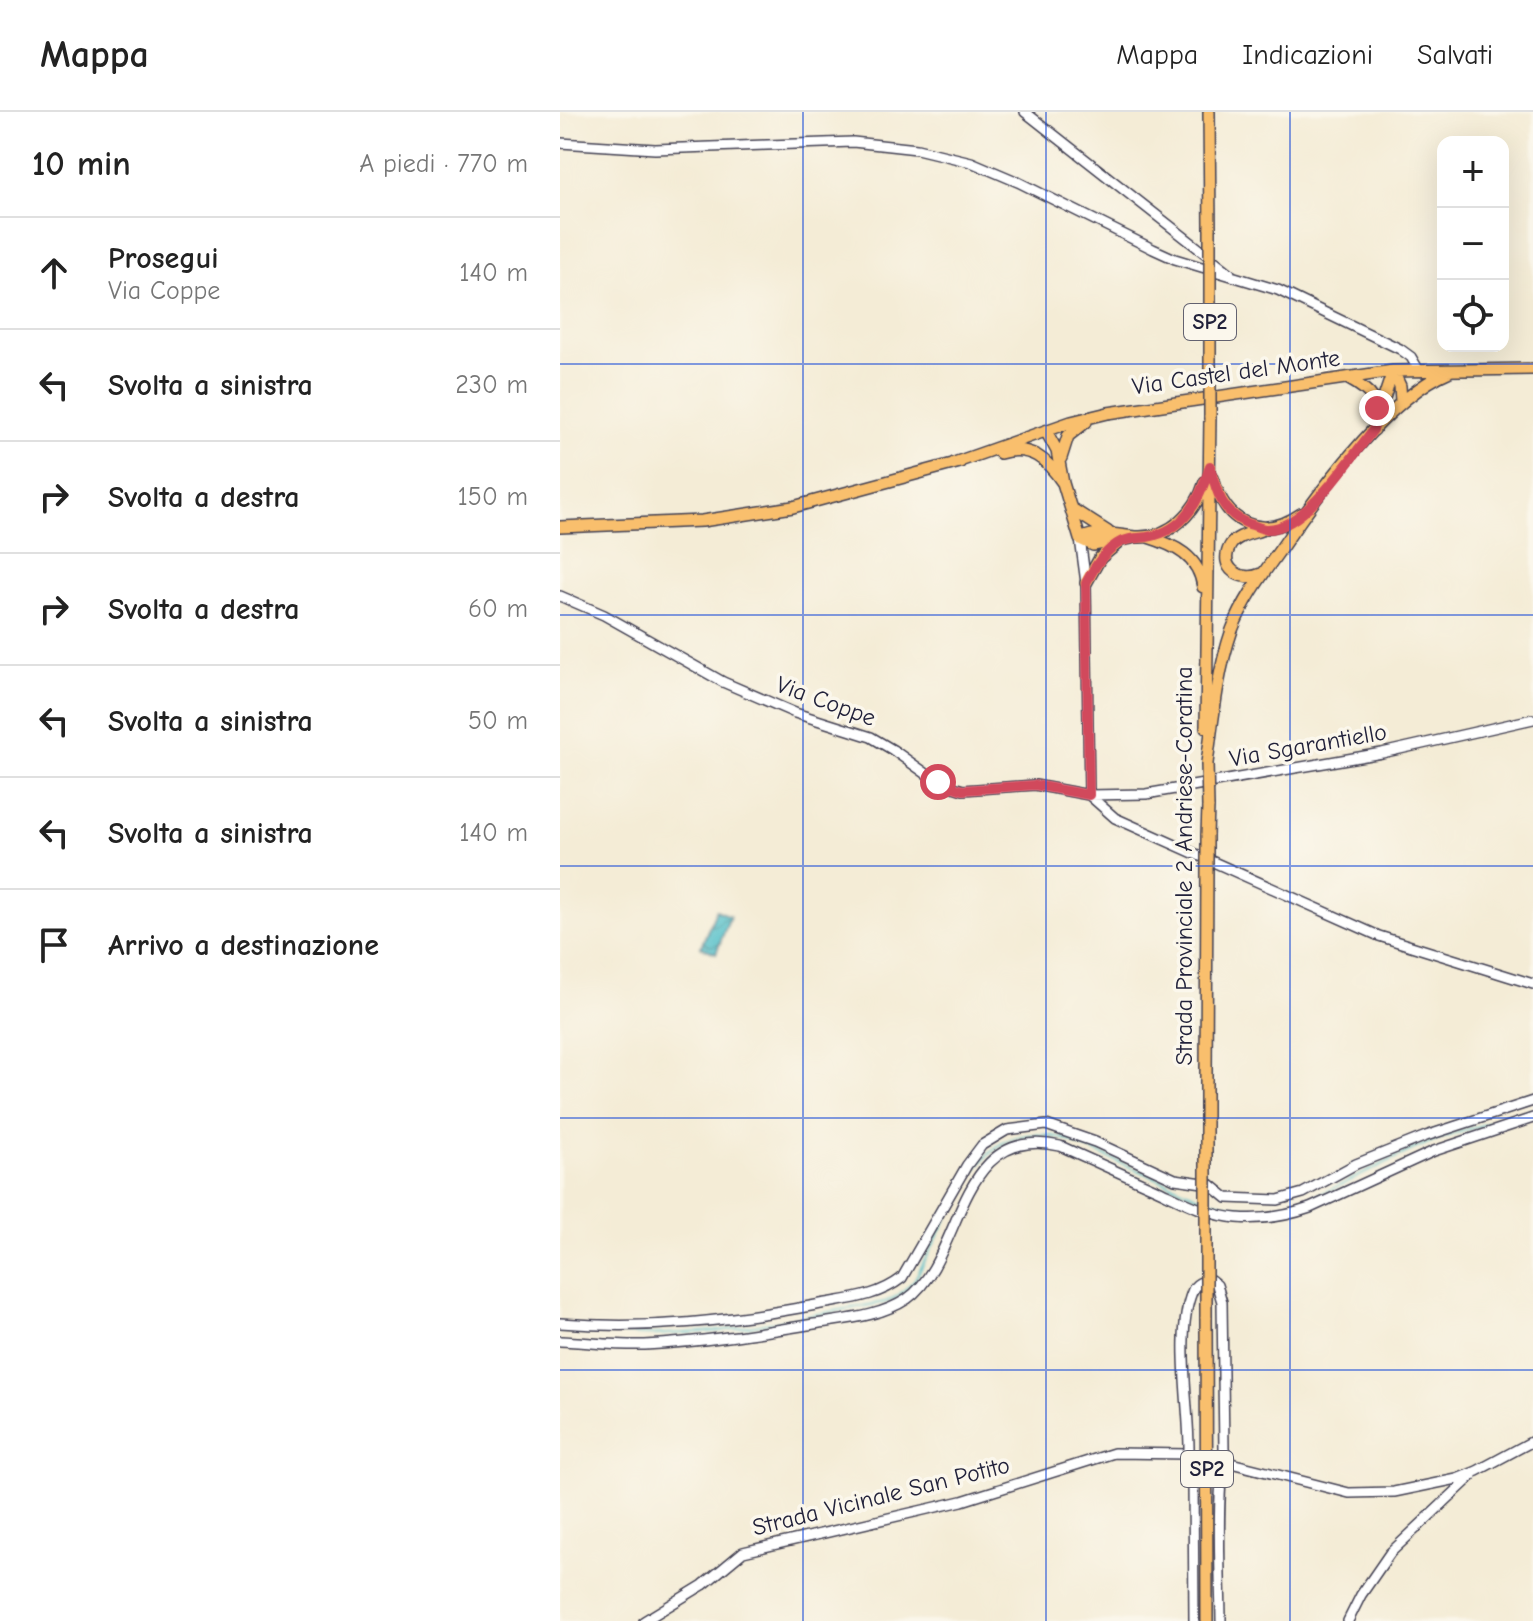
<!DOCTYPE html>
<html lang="it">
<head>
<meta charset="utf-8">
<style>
  body { margin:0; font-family:"Comic Neue",sans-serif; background:#f6f6f6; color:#222 }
  .controls { position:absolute; right:24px; top:24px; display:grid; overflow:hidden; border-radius:16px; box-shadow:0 8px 32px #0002 }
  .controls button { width:72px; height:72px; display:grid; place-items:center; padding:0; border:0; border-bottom:2px solid #e0e0e0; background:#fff; color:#222; font:40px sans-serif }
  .stop { position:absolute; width:24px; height:24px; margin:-18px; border:6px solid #d1495b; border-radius:50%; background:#fff }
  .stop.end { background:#d1495b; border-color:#fff; box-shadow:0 2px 8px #0008 }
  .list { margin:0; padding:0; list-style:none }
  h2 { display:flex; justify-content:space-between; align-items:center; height:104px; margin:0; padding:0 32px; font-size:34px }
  h2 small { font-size:26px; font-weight:400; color:#767676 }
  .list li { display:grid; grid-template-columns:52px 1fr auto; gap:24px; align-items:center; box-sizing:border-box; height:112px; padding:0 32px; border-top:2px solid #e0e0e0 }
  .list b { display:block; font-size:30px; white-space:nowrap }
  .list p { margin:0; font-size:26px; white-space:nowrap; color:#767676 }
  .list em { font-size:26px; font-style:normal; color:#767676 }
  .icon { flex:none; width:44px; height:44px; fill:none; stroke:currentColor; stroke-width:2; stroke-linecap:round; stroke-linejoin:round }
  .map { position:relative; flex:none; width:973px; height:1509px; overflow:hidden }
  header { display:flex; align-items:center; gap:48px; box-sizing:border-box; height:112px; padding:0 40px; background:#fff; border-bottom:2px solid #e0e0e0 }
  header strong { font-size:38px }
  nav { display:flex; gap:44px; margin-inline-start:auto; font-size:28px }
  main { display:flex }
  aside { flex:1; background:#fff }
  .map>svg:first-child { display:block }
  .water { fill:url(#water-waves); stroke:#3a7082; stroke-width:2 }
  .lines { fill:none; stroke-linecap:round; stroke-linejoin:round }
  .stream { stroke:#51bfc9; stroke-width:2 }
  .minor-casing { stroke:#424052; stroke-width:12 }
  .major-casing { stroke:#424052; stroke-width:14 }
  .minor { stroke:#fff; stroke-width:9 }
  .major { stroke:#f9bf6d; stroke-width:11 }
  .major-bridge-casing { stroke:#424052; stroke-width:14; stroke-linecap:butt }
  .major-bridge { stroke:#f9bf6d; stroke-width:11 }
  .route { stroke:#d1495b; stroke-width:10 }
  .grid { fill:none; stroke:#1d4ed8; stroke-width:2; stroke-opacity:0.55 }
  .labels { text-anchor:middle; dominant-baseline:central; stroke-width:7; stroke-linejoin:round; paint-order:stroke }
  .shield { fill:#fbf7ec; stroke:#636270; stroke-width:2 }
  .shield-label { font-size:22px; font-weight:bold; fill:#22223b }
  .street-label { font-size:24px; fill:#22223b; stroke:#fbf7ec }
</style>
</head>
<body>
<header>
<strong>Mappa</strong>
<nav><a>Mappa</a><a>Indicazioni</a><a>Salvati</a></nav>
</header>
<main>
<aside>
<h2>10 min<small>A piedi · 770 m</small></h2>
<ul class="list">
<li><svg class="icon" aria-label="ahead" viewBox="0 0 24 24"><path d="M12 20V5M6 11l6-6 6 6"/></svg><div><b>Prosegui</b><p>Via Coppe</p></div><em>140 m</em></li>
<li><svg class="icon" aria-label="left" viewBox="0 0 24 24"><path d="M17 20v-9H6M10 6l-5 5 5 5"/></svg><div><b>Svolta a sinistra</b></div><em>230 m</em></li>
<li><svg class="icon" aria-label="right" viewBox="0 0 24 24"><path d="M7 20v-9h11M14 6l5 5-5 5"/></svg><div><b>Svolta a destra</b></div><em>150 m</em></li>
<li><svg class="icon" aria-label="right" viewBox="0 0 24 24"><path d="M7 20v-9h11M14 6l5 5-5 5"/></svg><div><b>Svolta a destra</b></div><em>60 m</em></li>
<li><svg class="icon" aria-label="left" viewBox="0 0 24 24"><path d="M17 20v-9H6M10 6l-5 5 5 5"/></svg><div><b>Svolta a sinistra</b></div><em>50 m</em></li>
<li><svg class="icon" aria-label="left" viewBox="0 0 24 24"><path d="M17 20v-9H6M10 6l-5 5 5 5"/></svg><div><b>Svolta a sinistra</b></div><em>140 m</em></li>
<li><svg class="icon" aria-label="arrive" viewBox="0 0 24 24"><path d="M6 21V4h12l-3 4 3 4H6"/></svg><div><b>Arrivo a destinazione</b></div></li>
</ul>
</aside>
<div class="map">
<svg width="973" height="1509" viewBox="0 0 973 1509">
  <defs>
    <pattern id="water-waves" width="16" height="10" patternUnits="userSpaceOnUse" patternTransform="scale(2)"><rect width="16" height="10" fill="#51bfc9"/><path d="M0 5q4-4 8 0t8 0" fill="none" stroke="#439ba4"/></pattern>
  </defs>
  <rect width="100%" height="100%" fill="#fbf7ec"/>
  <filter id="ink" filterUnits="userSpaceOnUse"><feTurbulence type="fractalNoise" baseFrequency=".0125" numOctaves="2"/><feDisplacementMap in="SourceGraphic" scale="16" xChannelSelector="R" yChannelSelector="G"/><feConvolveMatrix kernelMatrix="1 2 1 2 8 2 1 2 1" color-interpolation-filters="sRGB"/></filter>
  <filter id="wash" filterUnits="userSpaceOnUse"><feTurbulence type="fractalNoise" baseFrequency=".006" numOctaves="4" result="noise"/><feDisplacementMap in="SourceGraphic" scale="32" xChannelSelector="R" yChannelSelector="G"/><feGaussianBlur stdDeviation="1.8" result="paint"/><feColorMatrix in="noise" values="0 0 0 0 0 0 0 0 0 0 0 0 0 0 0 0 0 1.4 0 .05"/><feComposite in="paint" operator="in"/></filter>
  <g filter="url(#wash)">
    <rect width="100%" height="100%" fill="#f4ecd6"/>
    <path class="water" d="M156,798L170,804L156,841L141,835Z"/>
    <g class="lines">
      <path class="stream" d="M651,1088C729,1117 798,1059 868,1031C902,1018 938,1009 973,998
        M0,1218L90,1223L161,1219L326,1190L338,1184L354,1169C367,1145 379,1121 392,1097C419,1048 440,1009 505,1027L641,1085"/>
    </g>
  </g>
  <g filter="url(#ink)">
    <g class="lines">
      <defs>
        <path id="minor" d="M465,0L670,161
          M0,31L95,37L293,30L357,37L411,50L458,70L593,137L615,147L718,178L840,237L851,245L858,257
          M520,427L526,471L529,683
          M0,484L44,503L163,570L235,601L311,625L333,638L378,670L403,678L475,673L529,683L586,682L822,641L973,607
          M529,683L555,706L819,824L973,872
          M0,1211C88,1218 169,1209 256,1193C286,1187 316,1186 342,1166L407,1053L422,1033L447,1018L486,1013L535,1030L615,1067L650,1072L667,1086L718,1088L743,1081L796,1052L866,1024L973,989
          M0,1229C28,1230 57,1234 85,1233C142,1230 198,1221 254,1212C285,1207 320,1205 347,1187C405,1146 395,1010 500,1034C532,1048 564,1063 596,1077C620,1088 649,1104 677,1106C701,1108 727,1104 750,1096L874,1039L973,1006
          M629,1342L633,1369L634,1509
          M84,1509L143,1473L183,1440L402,1389L554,1341L629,1342C630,1296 615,1222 632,1180C635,1171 642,1169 651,1168L657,1173L662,1190L664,1337L671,1351L789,1381L834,1380L897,1367L917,1359L973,1329
          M661,1509C661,1481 655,1363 666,1346
          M788,1509L801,1483L830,1441L912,1364"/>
        <path id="major" d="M649,0L650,117
          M833,259L840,274L841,290
          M787,266C811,279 822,289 814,318
          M818,304L833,259
          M486,319L497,339L503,371L520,427
          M440,341C470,332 487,347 503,371
          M501,346L508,324L526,310
          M394,351L511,310L548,301L833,259L973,257
          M653,366C665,411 701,430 741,402
          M512,397L548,420
          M0,415L142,409L233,395L400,350
          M588,425C614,433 639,444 643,475
          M520,427C541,418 554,423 576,425C610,427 636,400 645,370
          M520,427L533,433L571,426
          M701,462C681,471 658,456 670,434C676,423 694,421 704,417
          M526,471L540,446L558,431
          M646,615L650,304
          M647,651C653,607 657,561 672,518C684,487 703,462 722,435C759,380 829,284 890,259
          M647,723L648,695
          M646,968L647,753
          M646,1205L647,1509"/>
      </defs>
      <use href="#minor" class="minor-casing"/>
      <use href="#major" class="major-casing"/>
      <use href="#minor" class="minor"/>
      <use href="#major" class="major"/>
      <defs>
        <path id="major-bridge" d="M650,117V304
          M647,651L648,695
          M647,723V753
          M646,968V1205"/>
      </defs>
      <use href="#major-bridge" class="major-bridge-casing"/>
      <use href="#major-bridge" class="major-bridge"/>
    </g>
  </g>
  <g class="lines" filter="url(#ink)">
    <path class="route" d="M378,670L403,678L475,673L529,683L526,471C534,456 542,442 557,432C566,426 577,426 587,425C626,419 640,387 650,354C656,379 662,402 689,412C694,413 701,417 707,417C744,418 791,346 813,318L817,305V296"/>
  </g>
  <path class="grid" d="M243,0V1509M486,0V1509M730,0V1509M0,252H973M0,503H973M0,754H973M0,1006H973M0,1258H973"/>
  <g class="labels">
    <g class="shield">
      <rect x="624" y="192" width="52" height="36" rx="6"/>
      <rect x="621" y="1339" width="52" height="36" rx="6"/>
    </g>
    <g class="shield-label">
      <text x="650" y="210">SP2</text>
      <text x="647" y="1357">SP2</text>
    </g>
    <g class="street-label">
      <text transform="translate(676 260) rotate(-8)">Via Castel del Monte</text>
      <text transform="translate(266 589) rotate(20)">Via Coppe</text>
      <text transform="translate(748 633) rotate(-10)">Via Sgarantiello</text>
      <text transform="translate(624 754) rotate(-90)">Strada Provinciale 2 Andriese-Coratina</text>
      <text transform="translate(321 1384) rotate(-14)">Strada Vicinale San Potito</text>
    </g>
  </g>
</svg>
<div class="controls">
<button>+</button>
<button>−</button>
<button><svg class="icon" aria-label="locate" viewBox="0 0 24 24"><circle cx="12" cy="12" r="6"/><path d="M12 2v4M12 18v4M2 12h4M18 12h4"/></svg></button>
</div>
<div class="stop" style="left:378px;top:670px"></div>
<div class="stop end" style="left:817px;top:296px"></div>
</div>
</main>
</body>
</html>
